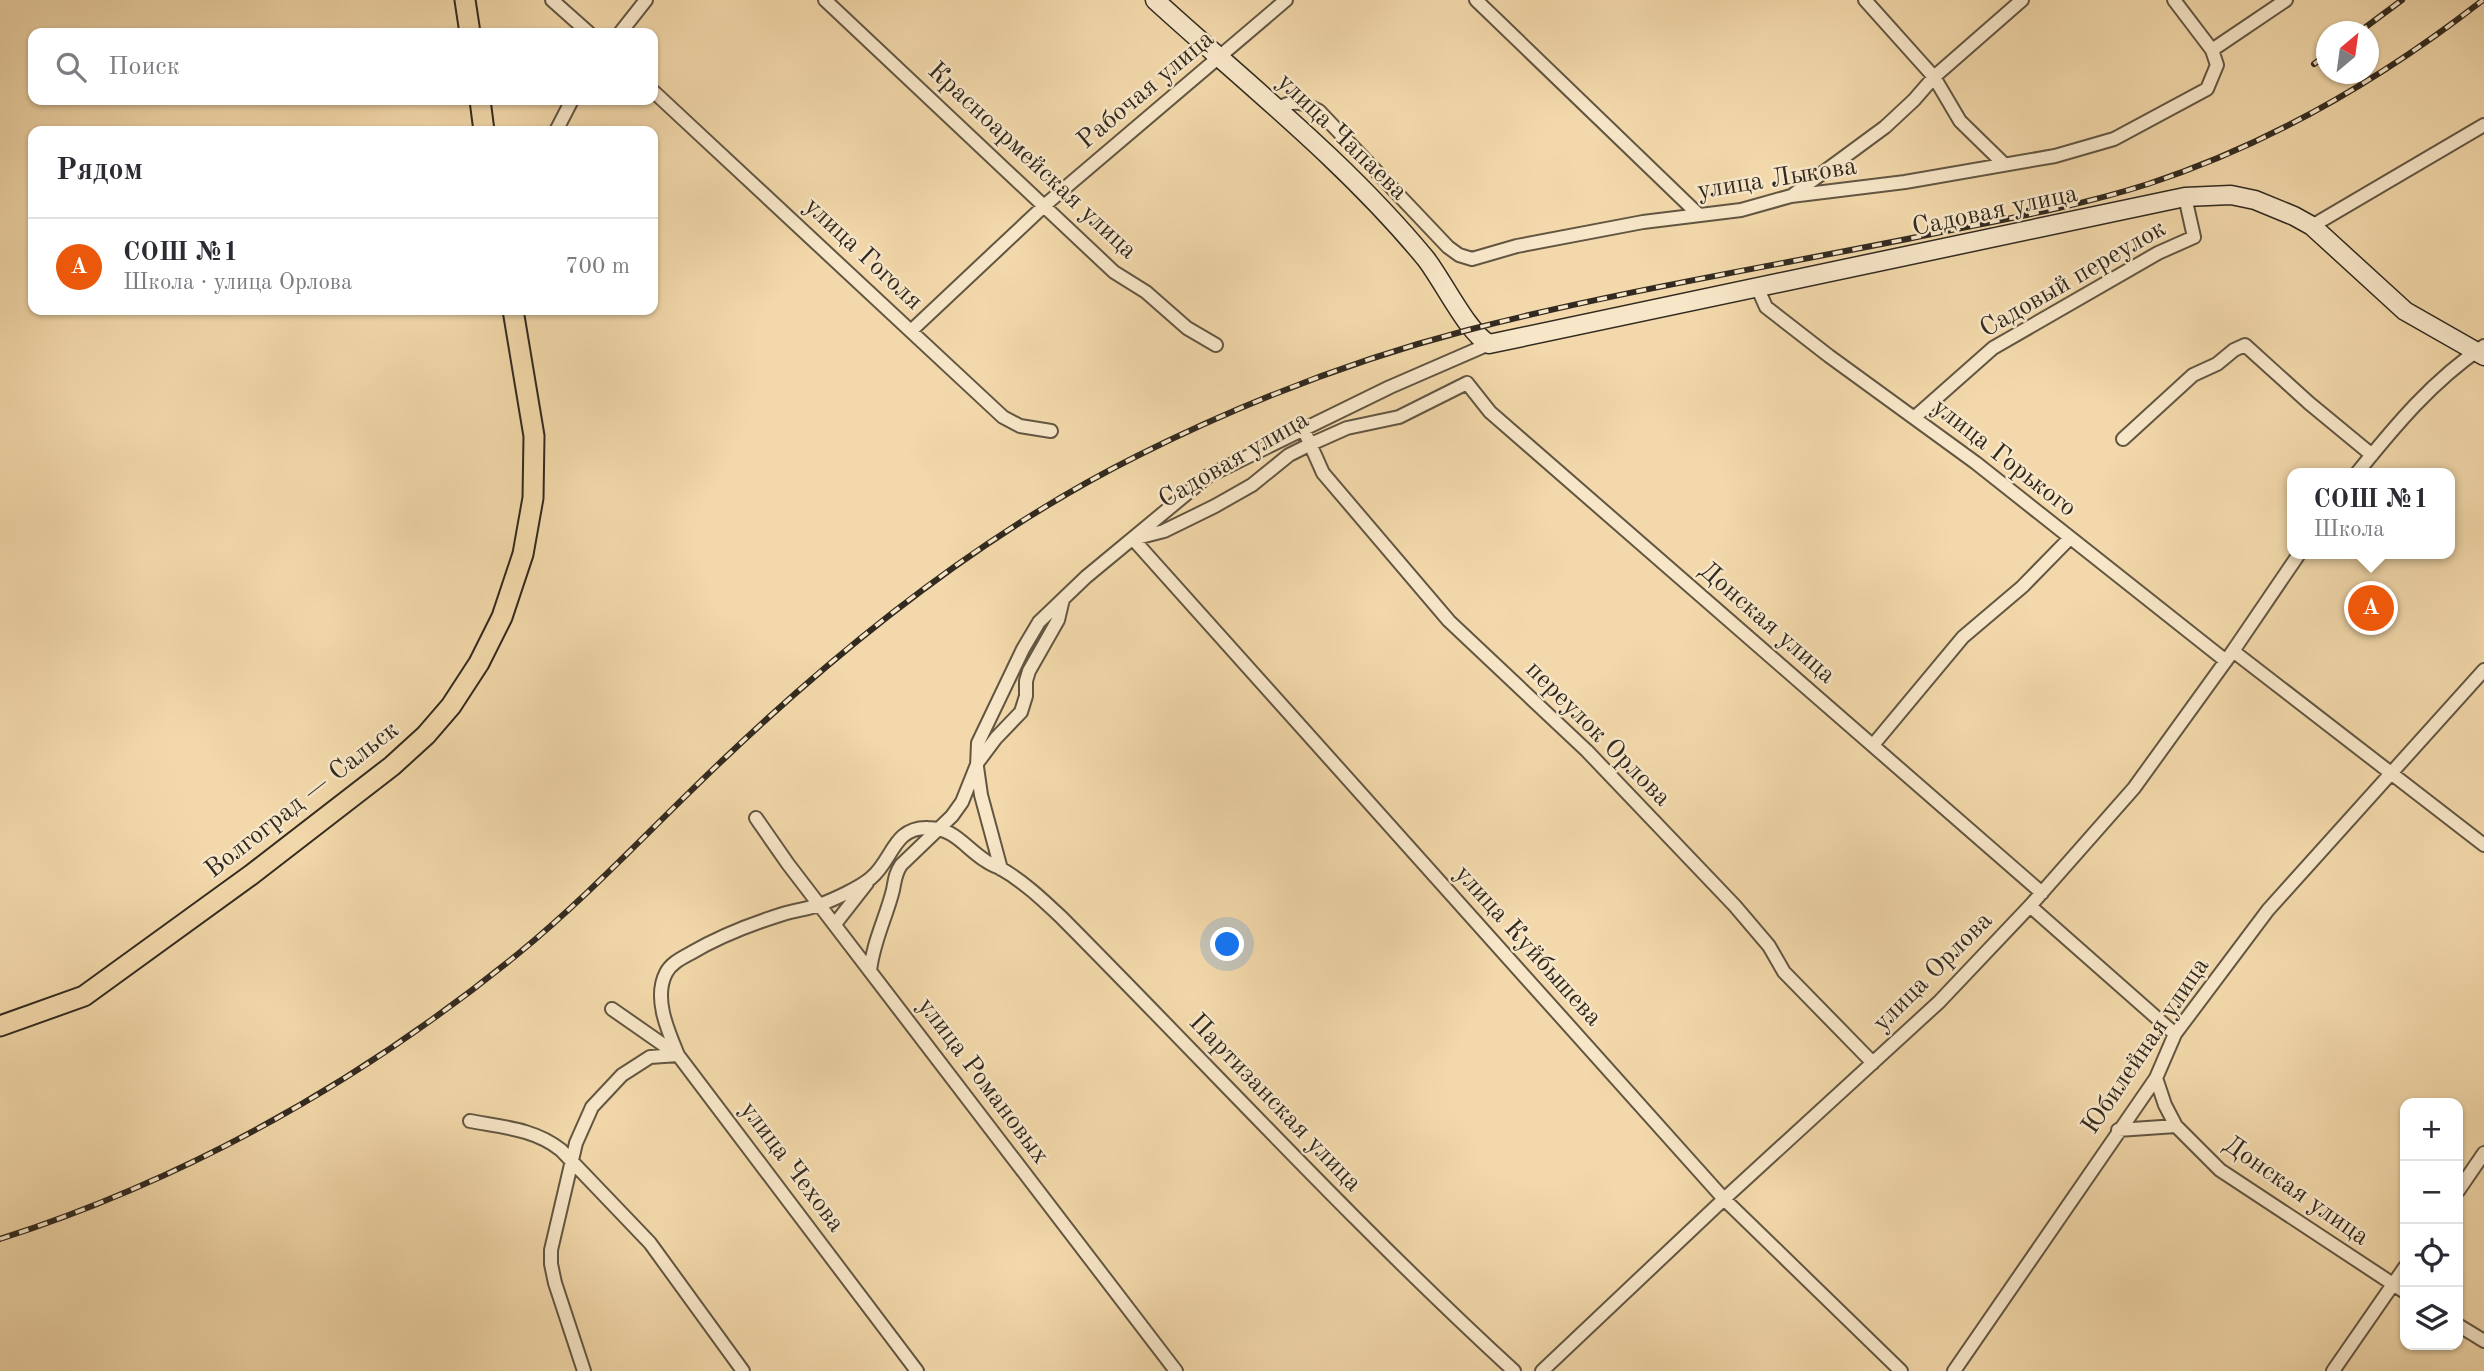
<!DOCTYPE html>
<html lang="ru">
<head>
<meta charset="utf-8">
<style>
  body { margin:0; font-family:"Old Standard TT",serif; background:#f2f2f3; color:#2b2b33 }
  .controls { position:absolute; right:21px; bottom:21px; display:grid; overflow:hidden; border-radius:14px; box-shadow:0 2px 5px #0004 }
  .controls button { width:63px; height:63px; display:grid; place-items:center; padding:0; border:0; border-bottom:2px solid #e1e1e2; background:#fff; color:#2b2b33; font:35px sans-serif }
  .compass { position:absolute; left:2316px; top:21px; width:63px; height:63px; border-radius:50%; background:#fff; box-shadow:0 2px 5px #0004; rotate:29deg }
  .you { position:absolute; left:1228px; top:945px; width:24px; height:24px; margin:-18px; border:5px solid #fff; border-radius:50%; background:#1a73e8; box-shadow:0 0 0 10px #1a73e833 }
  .badge { display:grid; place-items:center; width:46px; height:46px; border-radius:50%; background:#ea580c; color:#fff; font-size:23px; font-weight:700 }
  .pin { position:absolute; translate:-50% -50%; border:4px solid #fff; box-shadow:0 2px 7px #0006 }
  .popup { position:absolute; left:2287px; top:468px; width:168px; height:91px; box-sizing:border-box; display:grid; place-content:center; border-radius:14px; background:#fff; filter:drop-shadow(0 2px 5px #0005); font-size:23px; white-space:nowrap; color:#7c7c81 }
  .popup b { font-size:26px; color:#2b2b33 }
  .popup::after { content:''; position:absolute; left:50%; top:100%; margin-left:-14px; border:14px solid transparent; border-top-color:#fff }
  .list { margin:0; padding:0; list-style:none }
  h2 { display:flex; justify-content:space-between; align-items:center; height:91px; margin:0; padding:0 28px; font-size:30px }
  h2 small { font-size:23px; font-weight:400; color:#7c7c81 }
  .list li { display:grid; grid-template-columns:46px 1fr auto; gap:21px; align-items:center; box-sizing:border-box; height:98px; padding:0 28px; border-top:2px solid #e1e1e2 }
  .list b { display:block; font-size:26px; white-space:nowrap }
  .list p { margin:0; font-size:23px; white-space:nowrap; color:#7c7c81 }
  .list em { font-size:23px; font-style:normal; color:#7c7c81 }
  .icon { flex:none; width:38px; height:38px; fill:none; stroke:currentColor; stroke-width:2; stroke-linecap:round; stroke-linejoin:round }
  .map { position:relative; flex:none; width:2484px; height:1371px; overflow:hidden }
  .search { position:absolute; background:#fff; box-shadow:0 2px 5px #0004; left:28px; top:28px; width:630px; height:77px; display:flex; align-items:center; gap:18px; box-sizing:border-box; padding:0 24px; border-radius:14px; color:#7c7c81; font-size:26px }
  .panel { position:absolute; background:#fff; box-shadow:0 2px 5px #0004; left:28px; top:126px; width:630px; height:189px; border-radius:14px }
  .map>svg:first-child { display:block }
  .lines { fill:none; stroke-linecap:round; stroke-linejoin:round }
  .street-casing { stroke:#625642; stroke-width:16 }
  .secondary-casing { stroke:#322a20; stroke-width:21 }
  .primary-casing { stroke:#322a20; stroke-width:23 }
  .street { stroke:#f7e6c8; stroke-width:12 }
  .secondary { stroke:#f7e6c8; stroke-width:18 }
  .primary { stroke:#f2d8aa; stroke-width:19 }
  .rail-casing { stroke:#322a20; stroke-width:6 }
  .rail { stroke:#f7e6c8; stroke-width:3.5; stroke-dasharray:10; stroke-linecap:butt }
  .labels { text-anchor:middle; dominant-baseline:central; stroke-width:5; stroke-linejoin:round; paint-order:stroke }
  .street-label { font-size:26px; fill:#322a20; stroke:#f7e6c8 }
</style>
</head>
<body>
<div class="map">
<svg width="2484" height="1371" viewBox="0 0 2484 1371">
  <rect width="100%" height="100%" fill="#f2d8aa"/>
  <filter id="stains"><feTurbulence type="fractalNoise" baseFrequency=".00286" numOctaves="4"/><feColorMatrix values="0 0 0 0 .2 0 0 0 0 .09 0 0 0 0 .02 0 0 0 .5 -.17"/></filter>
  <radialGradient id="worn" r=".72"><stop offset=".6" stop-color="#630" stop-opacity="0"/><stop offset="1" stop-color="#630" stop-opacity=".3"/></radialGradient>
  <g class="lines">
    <defs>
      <path id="street" d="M552,0L589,33
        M825,0L1114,272L1146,292L1187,328L1216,345
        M1476,0L1699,215
        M1865,0L1934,77L1960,121L2004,164
        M620,33L646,0
        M2212,50L2286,0
        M653,91L1003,417L1020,426L1051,431
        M1277,109C1293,99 1303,102 1319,111L1448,247L1459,255L1472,259L1517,246L1643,222L1741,210L1791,196L1905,182L2055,156L2114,139L2207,89L2217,65L2212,50L2174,0
        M556,131L572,100
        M1794,194L1885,127L1914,100L1934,77L2022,0
        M2312,226L2484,125
        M1758,289L1766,307L1829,356L1976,463L2226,661
        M912,330L1045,205L1286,0
        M1915,417L1993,348L2158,253L2194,237L2185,197
        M1303,428L1323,473L1449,621L1587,751L1735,906L1769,946L1784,972L1873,1063
        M2123,439L2193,375L2217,364L2234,350L2245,345L2309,403L2372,455
        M2357,473C2395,426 2433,380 2484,346
        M1133,539L1164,531L1215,506L1252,485L1289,455L1311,444L1347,428L1399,417L1467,383L1490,412L2042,893
        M1133,539L1724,1199L1901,1371
        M2233,651L2484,845
        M1873,745L1963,637L2022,587L2070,538
        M756,818L788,864L1176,1371
        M1001,869L981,795L977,767L978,743L1023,649L1039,622L1086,577L1208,476L1390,387L1489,344
        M2030,906L2175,1034
        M835,924L867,883
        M870,971C873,942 886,918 893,890C895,880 895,874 901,865L952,816L962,802L978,762L996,738L1021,712L1026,696V681L1029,671L1058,620L1063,599
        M612,1009L678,1055L917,1371
        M2156,1078L2165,1105L2176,1126L2220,1170L2405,1292
        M470,1121C502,1127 535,1129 561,1150L650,1243L743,1371
        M2118,1130L2176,1126
        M2458,1191L2484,1153
        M2458,1325L2484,1341
        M584,1371L555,1283L551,1264V1250L576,1143L592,1107L622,1075L650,1057L678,1055C668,1031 653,998 666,973C671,963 682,958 691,953C720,936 751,924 783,914C795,910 808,909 819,905C833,900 861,887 871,878C893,860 893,827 928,828C955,828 965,848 986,861C990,864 995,866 1000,868C1023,881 1043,900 1062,918C1212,1069 1356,1226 1514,1371
        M1542,1371L1724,1199L1939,1002L2030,906L2134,788L2233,651L2299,554
        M1954,1371L2156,1078L2175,1034L2268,910L2484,670
        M2333,1371L2405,1267"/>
      <path id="secondary" d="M1155,0C1247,84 1346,162 1426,259C1443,281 1468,333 1489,344L2185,197L2231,195L2255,200L2294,216L2312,226L2405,311L2484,356"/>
      <path id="primary" d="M465,0L470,33
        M480,100L484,131
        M0,1026L84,996L251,875L392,766L426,735L451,706L479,663L502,617L523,554L533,498L534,436L513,310"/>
    </defs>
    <use href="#street" class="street-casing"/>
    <use href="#secondary" class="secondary-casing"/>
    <use href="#primary" class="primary-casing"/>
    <use href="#street" class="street"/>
    <use href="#secondary" class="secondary"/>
    <use href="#primary" class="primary"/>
    <defs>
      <path id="rail" d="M2359,32L2402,0
        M2314,64L2326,55
        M0,1239C192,1177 363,1080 519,953C592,893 657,822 726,757C848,641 985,532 1137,456C1243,403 1353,360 1468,330C1619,291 1774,266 1927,235C2001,220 2076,207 2148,184C2270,144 2383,78 2483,0"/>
    </defs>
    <use href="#rail" class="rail-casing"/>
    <use href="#rail" class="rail"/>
  </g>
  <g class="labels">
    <g class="street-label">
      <text transform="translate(1146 90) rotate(-40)">Рабочая улица</text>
      <text transform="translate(1342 137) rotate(44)">улица Чапаева</text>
      <text transform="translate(1032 161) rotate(43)">Красноармейская улица</text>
      <text transform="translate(1777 179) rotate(-9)">улица Лыкова</text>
      <text transform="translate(1995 211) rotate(-12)">Садовая улица</text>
      <text transform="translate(863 254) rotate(43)">улица Гоголя</text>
      <text transform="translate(2073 279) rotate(-30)">Садовый переулок</text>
      <text transform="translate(2004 458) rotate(38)">улица Горького</text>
      <text transform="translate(1234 460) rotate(-30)">Садовая улица</text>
      <text transform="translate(1767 623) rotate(41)">Донская улица</text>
      <text transform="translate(1598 734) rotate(45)">переулок Орлова</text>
      <text transform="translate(302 800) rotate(-38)">Волгоград — Сальск</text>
      <text transform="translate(1528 946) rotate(48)">улица Куйбышева</text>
      <text transform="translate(1933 972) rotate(-45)">улица Орлова</text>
      <text transform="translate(2146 1046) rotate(-56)">Юбилейная улица</text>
      <text transform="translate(983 1081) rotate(53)">улица Романовых</text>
      <text transform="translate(1275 1103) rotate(46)">Партизанская улица</text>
      <text transform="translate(792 1167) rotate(53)">улица Чехова</text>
      <text transform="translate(2296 1191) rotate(35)">Донская улица</text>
    </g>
  </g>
  <rect width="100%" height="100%" filter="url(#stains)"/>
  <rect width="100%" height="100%" fill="url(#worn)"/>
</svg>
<div class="controls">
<button>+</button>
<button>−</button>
<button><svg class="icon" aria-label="locate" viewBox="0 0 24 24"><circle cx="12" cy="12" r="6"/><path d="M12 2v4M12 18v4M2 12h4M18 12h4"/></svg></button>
<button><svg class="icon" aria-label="layers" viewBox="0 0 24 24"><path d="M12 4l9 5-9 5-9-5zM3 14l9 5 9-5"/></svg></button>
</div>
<svg class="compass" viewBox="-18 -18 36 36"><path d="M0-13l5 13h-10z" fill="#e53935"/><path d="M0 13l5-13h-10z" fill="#7c7c81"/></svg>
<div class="you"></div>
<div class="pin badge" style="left:2371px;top:608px">A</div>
<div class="popup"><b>СОШ №1</b>Школа</div>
<div class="search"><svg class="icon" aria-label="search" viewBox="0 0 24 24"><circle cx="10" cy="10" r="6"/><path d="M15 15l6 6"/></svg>Поиск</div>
<section class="panel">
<h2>Рядом<small></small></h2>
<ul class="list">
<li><span class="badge">A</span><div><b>СОШ №1</b><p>Школа · улица Орлова</p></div><em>700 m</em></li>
</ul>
</section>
</div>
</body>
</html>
